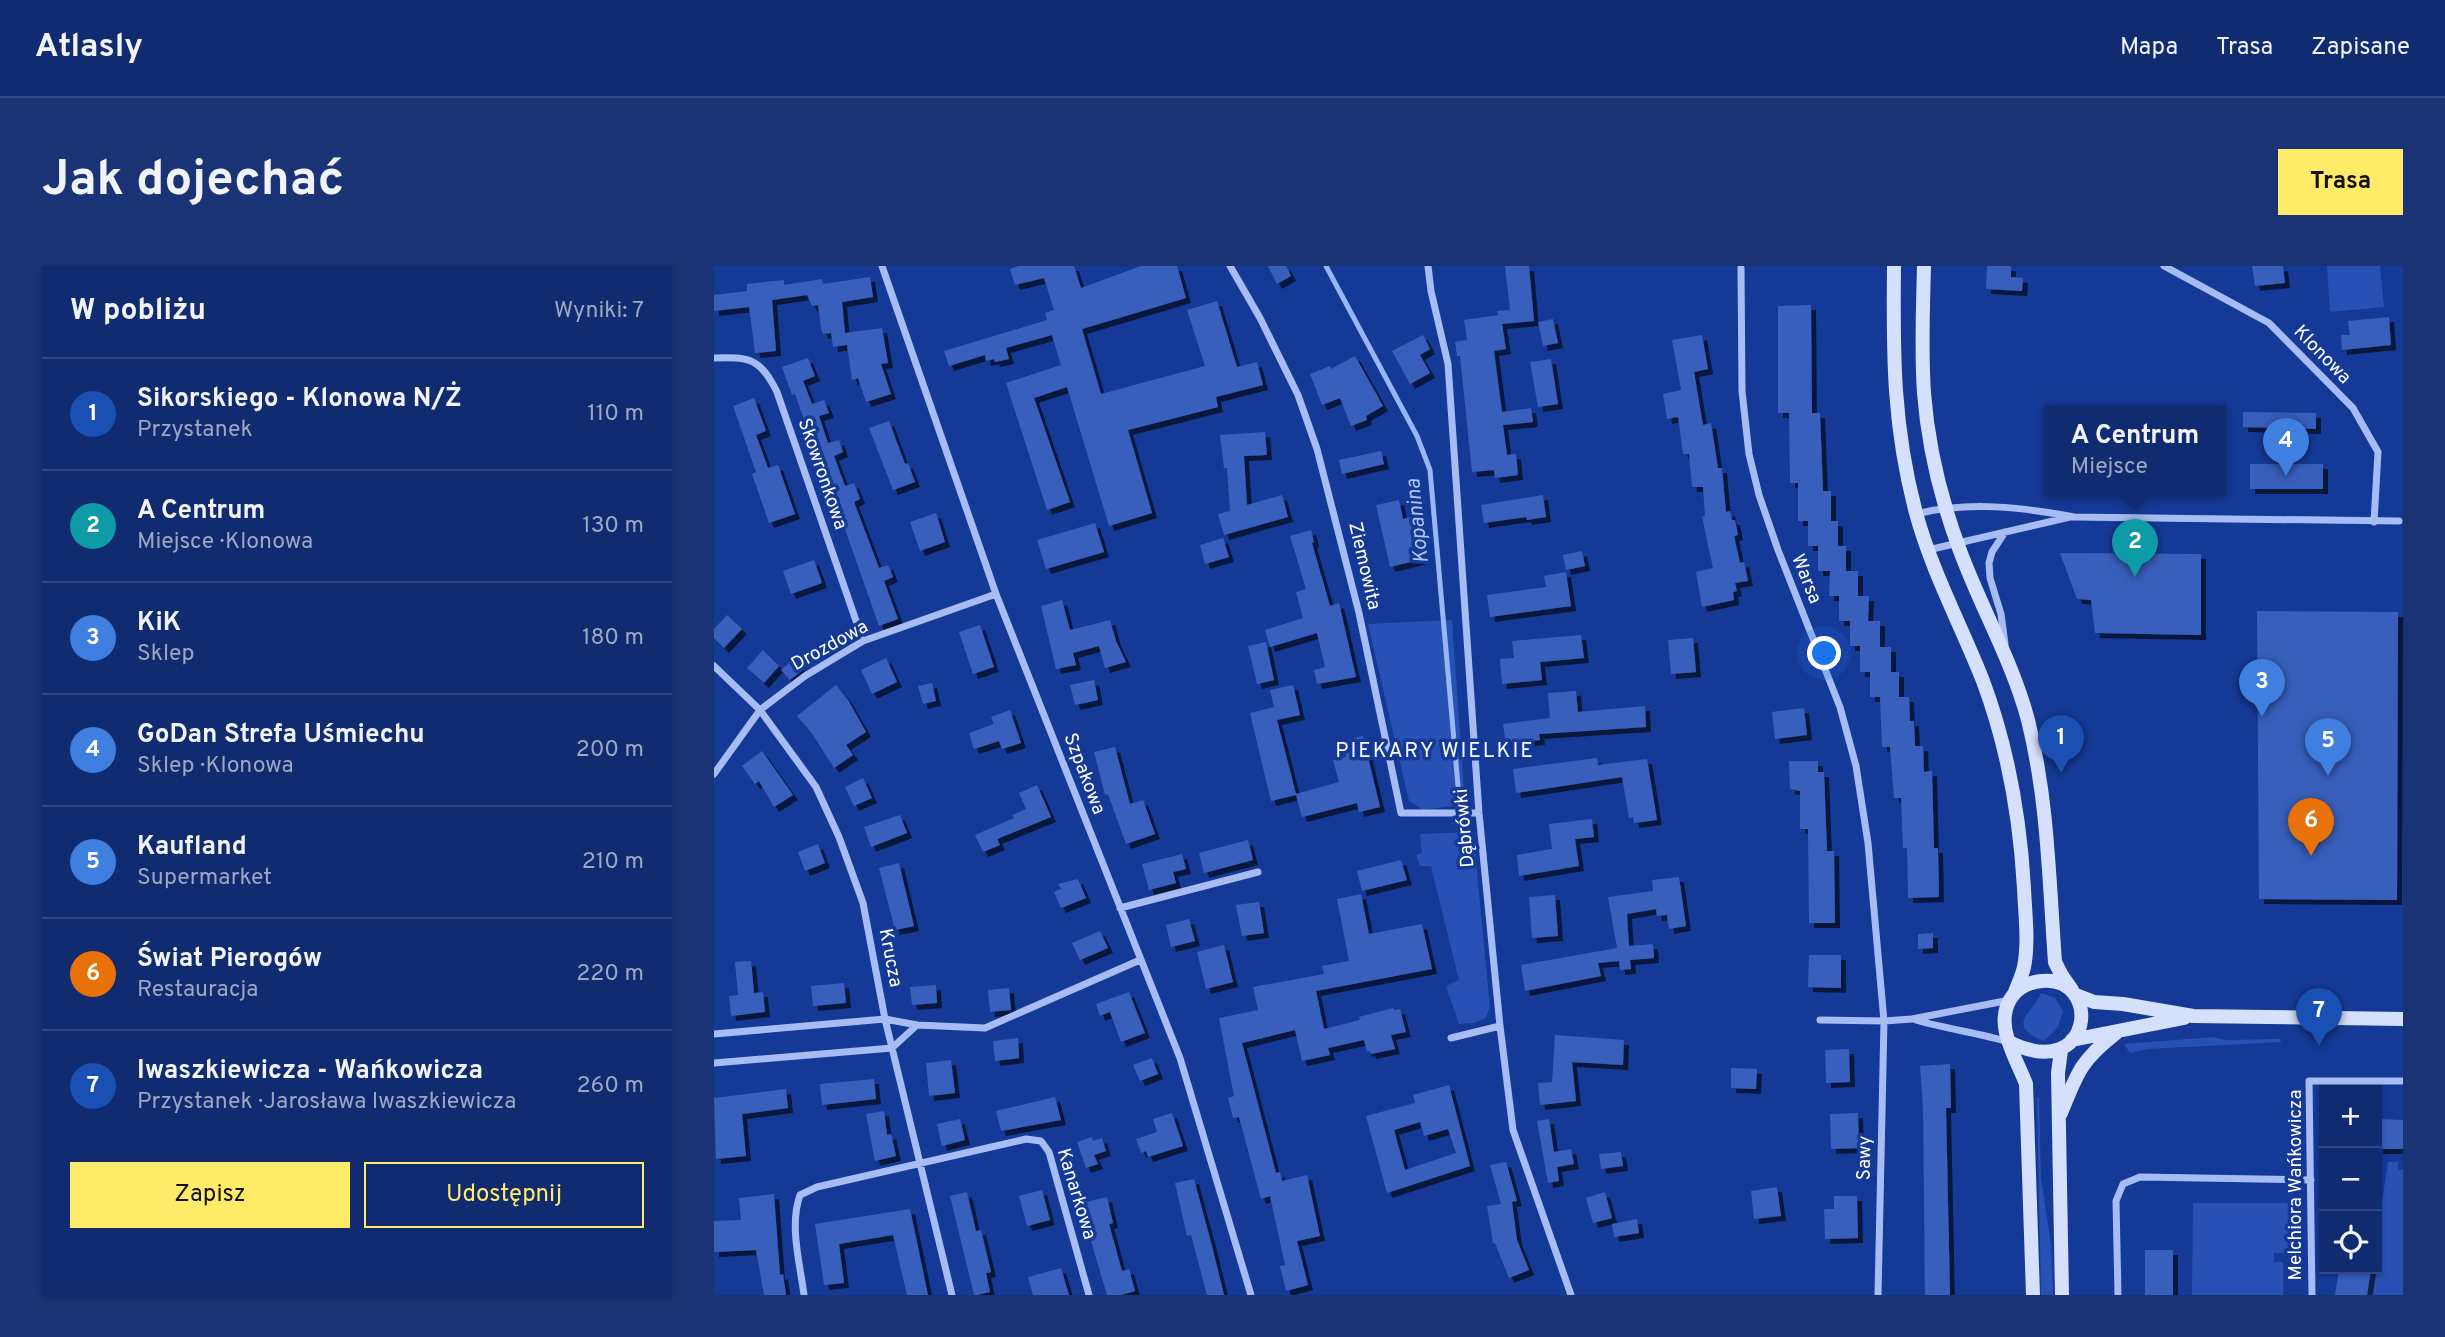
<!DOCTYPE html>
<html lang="pl">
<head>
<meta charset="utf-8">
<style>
  body { margin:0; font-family:Overpass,sans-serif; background:#193375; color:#f1f3f6 }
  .controls { position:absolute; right:21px; bottom:21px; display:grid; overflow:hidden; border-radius:0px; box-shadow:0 2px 5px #0004 }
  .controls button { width:63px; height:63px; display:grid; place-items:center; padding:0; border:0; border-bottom:2px solid #304783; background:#102b70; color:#f1f3f6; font:35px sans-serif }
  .you { position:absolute; left:1111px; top:388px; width:24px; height:24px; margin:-18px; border:5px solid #fff; border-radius:50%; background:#1a73e8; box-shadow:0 0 0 10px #1a73e833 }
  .badge { display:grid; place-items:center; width:46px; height:46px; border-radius:50%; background:#ffeb67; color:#fff; font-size:23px; font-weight:700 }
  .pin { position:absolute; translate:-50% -58px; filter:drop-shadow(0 2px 4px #0008) }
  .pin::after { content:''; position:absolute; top:37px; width:24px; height:21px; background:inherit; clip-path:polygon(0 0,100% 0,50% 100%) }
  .popup { position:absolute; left:1330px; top:139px; width:182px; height:91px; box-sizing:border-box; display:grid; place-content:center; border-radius:0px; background:#102b70; filter:drop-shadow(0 2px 5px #0005); font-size:23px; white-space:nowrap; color:#9ca7c3 }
  .popup b { font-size:26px; color:#f1f3f6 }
  .popup::after { content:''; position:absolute; left:50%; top:100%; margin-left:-14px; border:14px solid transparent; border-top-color:#102b70 }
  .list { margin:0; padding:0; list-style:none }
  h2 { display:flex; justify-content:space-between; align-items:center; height:91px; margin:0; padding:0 28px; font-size:30px }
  h2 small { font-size:23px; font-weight:400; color:#9ca7c3 }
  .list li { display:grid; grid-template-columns:46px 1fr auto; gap:21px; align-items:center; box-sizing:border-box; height:112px; padding:0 28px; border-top:2px solid #304783 }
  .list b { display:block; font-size:26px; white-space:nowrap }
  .list p { margin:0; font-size:23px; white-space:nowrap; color:#9ca7c3 }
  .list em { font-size:23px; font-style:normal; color:#9ca7c3 }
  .actions { display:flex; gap:14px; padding:21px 28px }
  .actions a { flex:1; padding:16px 0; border:2px solid #ffeb67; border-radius:0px; text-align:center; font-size:24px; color:#ffeb67 }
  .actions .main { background:#ffeb67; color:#111 }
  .icon { flex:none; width:38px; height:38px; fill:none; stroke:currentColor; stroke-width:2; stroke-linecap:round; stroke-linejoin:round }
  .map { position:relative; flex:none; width:1689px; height:1029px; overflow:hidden; border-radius:0px }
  header { display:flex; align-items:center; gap:42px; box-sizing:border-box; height:98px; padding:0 35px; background:#102b70; border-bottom:2px solid #304783 }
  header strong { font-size:33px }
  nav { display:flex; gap:38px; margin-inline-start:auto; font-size:24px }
  .intro { display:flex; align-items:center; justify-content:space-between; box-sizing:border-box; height:168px; padding:0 42px }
  h1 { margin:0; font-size:49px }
  .button { padding:18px 32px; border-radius:0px; background:#ffeb67; color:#111; font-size:24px; font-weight:700 }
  main { display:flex; gap:42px; padding:0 42px }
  aside { flex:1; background:#102b70; border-radius:0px; box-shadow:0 2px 5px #0004 }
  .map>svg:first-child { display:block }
  .green { fill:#2851b5 }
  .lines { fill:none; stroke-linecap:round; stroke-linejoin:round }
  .stream { stroke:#98b5f5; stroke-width:5 }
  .building { fill:#395fbc; fill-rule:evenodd; filter:url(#shadow) }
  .street { stroke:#a6bcf2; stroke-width:7 }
  .secondary { stroke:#d5e0fc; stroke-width:14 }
  .labels { text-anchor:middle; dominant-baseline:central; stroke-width:7; stroke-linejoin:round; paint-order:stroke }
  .street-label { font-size:19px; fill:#fff; stroke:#153996 }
  .water-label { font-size:21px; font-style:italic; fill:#b2c7f9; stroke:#153996 }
  .neighbourhood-label { font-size:21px; letter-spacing:2px; fill:#fff; stroke:#153996 }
</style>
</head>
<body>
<header>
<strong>Atlasly</strong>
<nav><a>Mapa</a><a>Trasa</a><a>Zapisane</a></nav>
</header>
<div class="intro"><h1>Jak dojechać</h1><a class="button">Trasa</a></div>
<main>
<aside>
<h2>W pobliżu<small>Wyniki: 7</small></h2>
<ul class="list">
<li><span class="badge" style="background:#1a4fb4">1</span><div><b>Sikorskiego - Klonowa N/Ż</b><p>Przystanek</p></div><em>110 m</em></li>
<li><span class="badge" style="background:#0f9aa8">2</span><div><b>A Centrum</b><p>Miejsce · Klonowa</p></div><em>130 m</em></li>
<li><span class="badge" style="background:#3f7fe0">3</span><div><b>KiK</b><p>Sklep</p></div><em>180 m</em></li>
<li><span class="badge" style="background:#3f7fe0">4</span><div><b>GoDan Strefa Uśmiechu</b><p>Sklep · Klonowa</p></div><em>200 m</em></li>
<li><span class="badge" style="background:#3f7fe0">5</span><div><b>Kaufland</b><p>Supermarket</p></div><em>210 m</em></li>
<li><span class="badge" style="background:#e8710a">6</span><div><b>Świat Pierogów</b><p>Restauracja</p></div><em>220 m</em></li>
<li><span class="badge" style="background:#1a4fb4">7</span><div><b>Iwaszkiewicza - Wańkowicza</b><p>Przystanek · Jarosława Iwaszkiewicza</p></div><em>260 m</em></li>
</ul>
<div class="actions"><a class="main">Zapisz</a><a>Udostępnij</a></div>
</aside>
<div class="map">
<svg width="1689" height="1029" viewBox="0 0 1689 1029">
  <defs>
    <filter id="shadow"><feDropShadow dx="5" dy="5" stdDeviation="0" flood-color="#0009"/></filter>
  </defs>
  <rect width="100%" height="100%" fill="#153996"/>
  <path class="green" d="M1613,0H1666L1670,41L1616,46Z
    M738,354L751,538L709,544L695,535L654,358Z
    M759,566L776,741L772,752L760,757L745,758L732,720L745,714L717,600H706L702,589L708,587L706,568Z
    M1327,727L1341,732L1349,745L1344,761L1330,775C1289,759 1321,745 1327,727Z
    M1500,771L1511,774L1566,773L1567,776L1434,783L1416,787L1410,778Z
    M1323,831H1325L1327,912L1337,979L1339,1029H1327Z
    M1674,896H1684V904H1689V1029H1653L1657,1003H1663V968Z
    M1479,937H1575V987H1560V996H1569V1029H1478Z"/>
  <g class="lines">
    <path class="stream" d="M612,0L703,170L716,204L745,531"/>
  </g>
  <path class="building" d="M305,0H360L367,22L427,0H463L472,32L368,63L387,128L491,100L473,44L503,35L523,101L543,96L549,119L502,131L504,141L414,164L438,247L395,260L353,121L320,132L356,236L333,244L292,117L347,99L338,69L292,82L295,93L281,96L280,93L272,95L271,89L235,100L230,85L333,54L331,47L340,44L330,12L301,19L296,3Z
    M554,0H572L577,10L563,18Z
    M791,0H815L820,55L788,58L792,83L780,85L788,146L817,142L819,156L789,159L793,189L802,188L804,209L781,212L780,204L758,206L746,90H743L741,76L753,74L750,54L784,49L783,45L796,44Z
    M1273,0H1297V11L1309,12L1308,25L1272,23Z
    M1538,0H1569L1571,17L1541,20Z
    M156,11L159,31L128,36L131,67L168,62L174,97L167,98L177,128L152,136L144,112L138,114L133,79L119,81L117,67L109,68L107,62L104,39L98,40L93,29L58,34L62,85L41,87L35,41L0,45V29L33,25V18L70,14V19L108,13L109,18Z
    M1097,39L1098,147H1106L1109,225H1117V255H1124V280H1132V305H1144V330H1155L1154,355H1166V381H1177V406H1185V431H1195L1196,455H1200L1201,480H1209L1210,506L1218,505L1220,582H1224L1225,631L1194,632L1193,582H1189L1187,532H1180L1176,481H1168L1166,431H1156V406H1146V380H1136V355H1125V330H1115L1116,305H1104V280H1094V255H1084V217H1076L1075,147H1064V40Z
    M1675,51L1677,79L1628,84L1627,69H1636L1634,55Z
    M839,53L844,77L829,80L824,56Z
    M709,69L716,83L706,89L716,107L696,118L678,85Z
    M988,69L994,103L980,106L989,159L997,157L1004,202H1008L1012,246L1016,245L1018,254H1021L1024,269L1020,270L1026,297L1030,296L1034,315L1021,317L1023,325L1019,326L1020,334L988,341L982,306L999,302L988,251L991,250L989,221H978L975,188H969L964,151L953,153L949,128L967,124L958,74Z
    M641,90L669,140L652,150L653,154L637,160L626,132L608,139L596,108L616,100L617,103Z
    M94,92L101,110L89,115L98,138L110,134L115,147L105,150L114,177L125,174L129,186L120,190L131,220L140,217L146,233L140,236L165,302L174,299L179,311L170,315L184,353L165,360L111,206L109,207L81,128L78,129L68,101Z
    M837,93L844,138L824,141L816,96Z
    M40,132L52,165L42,169L54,202L64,199L81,248L55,257L38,208L42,206L19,140Z
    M1529,146L1602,147V163L1529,161Z
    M175,155L191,198L194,197L201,216L179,224L155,162Z
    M551,166L553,189L530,190L533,239L568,229L574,251L510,269L504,248L516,245L513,202H510L506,169Z
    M667,185L670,198L628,208L625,194Z
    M1536,198H1609V223H1536Z
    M829,229L832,251L813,254L812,251L770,257L767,239Z
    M685,234L689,253L700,250L709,293L676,301L662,239Z
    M222,247L231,276L206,285L196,256Z
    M381,257L390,286L332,303L323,274Z
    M597,264L600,276L598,277L616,340L625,337L642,411L603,418L600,404L611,401L603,367L556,381L551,364L589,352L582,326L592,323L576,270Z
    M509,272L515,291L491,298L486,279Z
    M868,285L871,300L852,304L849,289Z
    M1346,287L1487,288V369L1381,367L1377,334L1363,333Z
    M100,294L108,317L77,328L69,305Z
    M852,306L857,340L776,351L773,329L832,321L830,310Z
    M348,334L356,364L396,354L402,375L412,396L391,402L385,380L359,387L362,399L342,403L327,340Z
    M1543,345L1684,346L1683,634L1545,633Z
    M13,349L28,363L10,382L0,372V363Z
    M266,359L280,401L259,408L245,366Z
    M867,369L870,392L826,396L828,414L788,418L786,393L800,392L798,375Z
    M979,372L982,406L957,408L954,374Z
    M552,376L560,414L543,418L534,380Z
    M49,384L65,400L50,417L33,402Z
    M172,392L183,416L158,428L147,404Z
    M80,393L89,404L76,414L67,404Z
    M380,414L384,434L361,439L356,419Z
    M218,417L222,435L209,438L204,420Z
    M122,419L134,434L152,466L132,479L139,489L120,502L97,466L83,450Z
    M579,419L586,449L563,454L582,528L625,516L619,494L632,491L628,475L649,470L666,541L645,546L643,537L588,551L582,529L557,535L536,447L560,441L556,424Z
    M862,425L864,446L931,440L932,461L825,468L826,474L792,478L789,458L836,452L834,427Z
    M1090,442L1093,469L1061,473L1058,446Z
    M296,444L307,477L288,483L285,475L260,483L255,467L280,458L277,451Z
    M401,481L416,538L429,534L441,568L412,578L394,528L391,529L380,486Z
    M48,485L79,529L60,541L45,515L41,518L28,500Z
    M883,492L884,499L933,493L943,554L920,557L919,551L915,552L908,511L802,527L799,503Z
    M1075,495H1104V506H1110L1113,585H1120L1121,657H1095L1094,563H1086V525L1076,523Z
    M149,512L158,532L140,540L131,521Z
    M323,519L337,551L283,573L286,579L269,586L261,569L300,552L298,549L312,543L305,527Z
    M186,549L193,567L157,581L150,561Z
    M878,553L880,571L861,573L865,600L805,610L803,589L838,583L835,558Z
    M534,574L539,594L490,607L485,587Z
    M104,578L111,597L91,605L84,586Z
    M468,588L472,603L459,606L462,617L435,624L428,598Z
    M687,594L693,614L648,625L643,605Z
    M185,597L200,660L181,664L165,602Z
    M965,611L972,660L955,663L953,649L943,650L942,643L913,648L915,680L939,678L940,692L916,694L917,703L906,704L905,695L884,697L887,710L811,725L807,699L903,682L894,631L939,625L938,614Z
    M364,613L372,632L347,642L340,626L347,623L344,618Z
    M647,628L655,668L708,658L718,703L602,725L610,763L646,754L645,751L679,742L680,744L686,743L692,766L677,769L681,783L657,788L656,785L653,786L650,774L614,782L616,789L588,795L581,764L528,777L562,907L566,906L568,915L593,909L606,970L583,975L594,1019L572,1025L566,1000L571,999L556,930L547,933L525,851L519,852L514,832L520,830L505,752L544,744L539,721L610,708L608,700L635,695L623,633Z
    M841,629L844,670L818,672L815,631Z
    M545,636L550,667L528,670L522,639Z
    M475,653L481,675L457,681L452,659Z
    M386,665L394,682L366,694L358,677Z
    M1219,667V682L1204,683V668Z
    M510,679L519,716L492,723L483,686Z
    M1095,689H1127V722L1094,721Z
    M37,695L40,727L49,726L51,746L17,750L15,730L24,729L21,696Z
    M130,717L132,737L99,740L97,720Z
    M222,719L223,737L198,739L196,721Z
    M295,722L297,744L276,746L274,724Z
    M415,726L431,767L407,776L396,746L386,750L382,738Z
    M841,769L910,774L909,799L858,796L862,835L826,839L824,817L838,816Z
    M304,772L305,792L281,795L279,775Z
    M1135,783L1136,816L1112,817L1111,784Z
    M438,792L444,808L426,815L419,799Z
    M237,794L241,827L215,830L212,797Z
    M1236,798L1237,842H1232L1236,1029H1211L1209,843L1206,800Z
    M1017,802L1043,803L1042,823L1017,822Z
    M160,813L162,833L108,839L106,818Z
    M735,819L756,900L673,927L652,850L701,837L699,829ZM706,856L710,870L734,863L742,887L691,904L680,864Z
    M72,823L74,842L28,848L32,890L2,893L0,832Z
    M341,831L347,854L287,865L282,845Z
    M170,845L173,869L177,868L182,890L161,895L152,848Z
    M458,847L469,880L434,891L432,885L427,887L422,873L443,866L439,853Z
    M1144,847L1145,882L1117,883L1116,848Z
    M246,853L251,874L228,880L223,858Z
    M835,853L840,886L857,883L860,898L843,901L845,915L834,917L823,855Z
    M1666,853L1689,854V883H1664Z
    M378,871L379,875L388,872L392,885L380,889L384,898L372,902L363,876Z
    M907,886L909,900L887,903L885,888Z
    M792,896L803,935L791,937L798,936L803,974L815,1004L795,1012L781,977H779L773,940L787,938L776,899Z
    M480,913L498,980L510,1029H493L477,969L473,970L461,917Z
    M1063,921L1067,950L1040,953L1037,925Z
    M328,924L336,954L313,960L305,930Z
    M253,926L262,965L267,964L277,1006L272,1007L276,1026L263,1029H260L236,930Z
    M891,926L898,952L879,957L872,932Z
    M60,928L66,1009L69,1008L72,1029H50L42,984L0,986V955L27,954L25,932Z
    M1120,930H1143L1144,972L1111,973L1110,943H1120Z
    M393,931L399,957L395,958L408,1005L415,1003L421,1025L407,1029H393L377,975L381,974L372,936Z
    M196,943L214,1029H193L179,969L125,978L130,1017L110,1019L101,958Z
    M923,953L925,967L900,971L898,958Z
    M1431,984H1459V1029H1431Z
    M347,1002L355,1029H319L314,1011Z
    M1625,1003H1657L1653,1029H1621Z"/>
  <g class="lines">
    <path class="street" d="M168,0L282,328L466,792L537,1029
      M516,0L546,52L584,129L603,183L645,347L687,547H765
      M714,0L717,25L734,98L765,547L786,760L799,864L857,1029
      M1450,0L1555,57L1639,142L1664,186L1660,256
      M1027,2L1028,125L1035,188L1045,229L1064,284L1126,441L1142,500L1154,577L1170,755L1164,1029
      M0,92C36,91 46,92 63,126L149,375
      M1202,248C1254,235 1308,241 1360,251L1685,255
      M1214,284L1356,251
      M1291,378L1287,348L1276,312L1275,297L1278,286L1291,266
      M0,400L46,444L102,521L125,571L149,637L171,753L238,1029
      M0,508L46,444L91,410L149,375L282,328
      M406,642L544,606
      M1106,754L1170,755L1198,753L1296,734
      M1202,754C1233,763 1264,767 1295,776
      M0,768L171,753L203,759L271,762L426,694
      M737,772L786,760
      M0,797L178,782L203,759
      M90,1029C86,997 75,960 86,929L103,921L312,873L327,875L335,886L375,1029
      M1404,1029L1402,935L1409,918L1426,911L1597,914
      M1598,1029L1595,815H1689"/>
    <path class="secondary" d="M1180,0C1179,89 1179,161 1202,247C1218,306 1247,359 1269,415C1294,482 1306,551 1310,622C1311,647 1315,677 1310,701C1308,710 1304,718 1301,726
      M1210,0C1209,42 1207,85 1210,127C1214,179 1227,233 1245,282C1266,340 1298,394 1314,454C1334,534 1335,614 1341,696L1347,708L1358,724
      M1362,729L1380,736L1409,738L1479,750L1689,753
      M1358,774L1470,752
      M1295,776C1381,818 1388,709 1328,715C1317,716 1307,720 1300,728C1277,755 1302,791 1312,818L1319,1029
      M1347,784L1344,807L1348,1029
      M1347,847C1363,808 1366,795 1401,768"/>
  </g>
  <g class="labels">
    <g class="street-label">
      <text transform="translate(1608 89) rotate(46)">Klonowa</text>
      <text transform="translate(108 208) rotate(71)">Skowronkowa</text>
      <text transform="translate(650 300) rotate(77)">Ziemowita</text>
      <text transform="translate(1092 313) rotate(68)">Warsa</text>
      <text transform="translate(116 380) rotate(-29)">Drozdowa</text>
      <text transform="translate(370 508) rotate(69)">Szpakowa</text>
      <text transform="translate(751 562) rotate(-95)">Dąbrówki</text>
      <text transform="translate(176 692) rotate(79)">Krucza</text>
      <text transform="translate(1151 892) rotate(-89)">Sawy</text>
      <text transform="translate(1582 919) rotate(-90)">Melchiora Wańkowicza</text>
      <text transform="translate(362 928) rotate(73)">Kanarkowa</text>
    </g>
    <g class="water-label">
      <text transform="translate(704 255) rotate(-96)">Kopanina</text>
    </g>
    <g class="neighbourhood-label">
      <text x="721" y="485">PIEKARY WIELKIE</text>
    </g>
  </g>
</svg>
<div class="controls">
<button>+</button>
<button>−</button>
<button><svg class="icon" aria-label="locate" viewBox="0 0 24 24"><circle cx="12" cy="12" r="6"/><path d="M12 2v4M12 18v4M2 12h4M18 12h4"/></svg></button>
</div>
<div class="you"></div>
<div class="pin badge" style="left:1347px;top:507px;background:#1a4fb4">1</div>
<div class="pin badge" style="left:1421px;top:311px;background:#0f9aa8">2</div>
<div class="popup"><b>A Centrum</b>Miejsce</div>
<div class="pin badge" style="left:1548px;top:451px;background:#3f7fe0">3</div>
<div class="pin badge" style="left:1572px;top:210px;background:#3f7fe0">4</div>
<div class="pin badge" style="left:1614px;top:510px;background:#3f7fe0">5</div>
<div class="pin badge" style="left:1597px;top:590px;background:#e8710a">6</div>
<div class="pin badge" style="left:1605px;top:780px;background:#1a4fb4">7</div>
</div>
</main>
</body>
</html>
